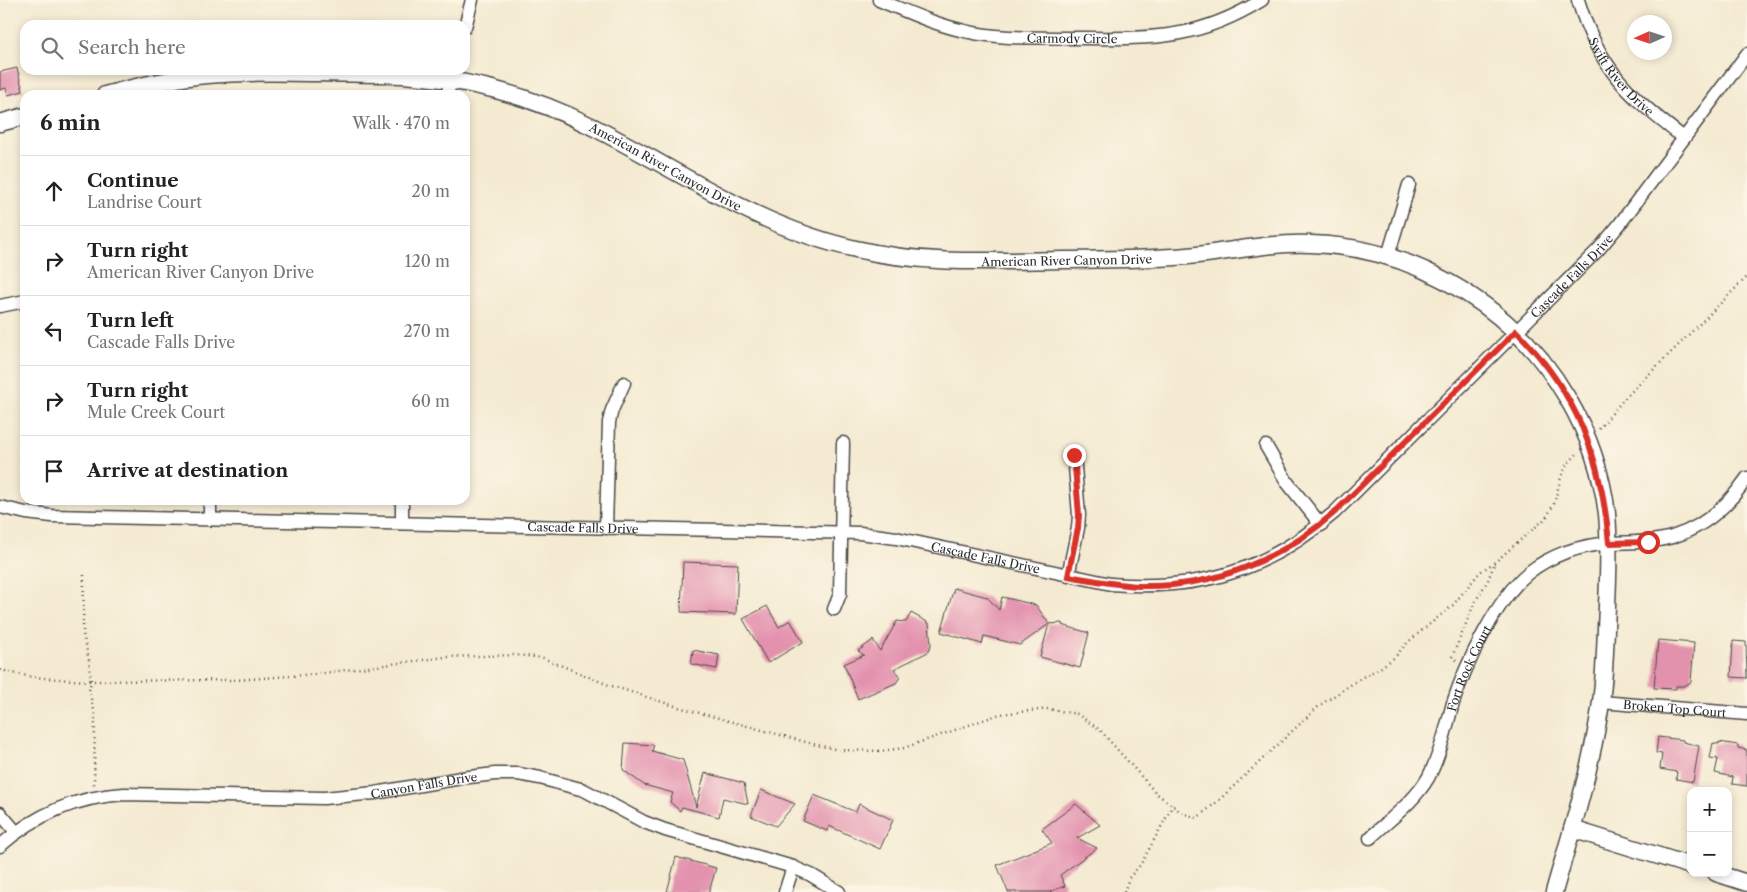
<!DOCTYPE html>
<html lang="en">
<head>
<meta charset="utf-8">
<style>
  body { margin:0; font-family:"Libre Caslon Text",serif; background:#f2f2f2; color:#222 }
  .controls { position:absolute; right:15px; bottom:15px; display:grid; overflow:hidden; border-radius:10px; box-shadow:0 2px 8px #0003 }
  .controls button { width:45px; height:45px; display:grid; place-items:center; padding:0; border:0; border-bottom:1px solid #e0e0e0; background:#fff; color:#222; font:25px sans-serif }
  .compass { position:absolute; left:1627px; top:15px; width:45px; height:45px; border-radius:50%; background:#fff; box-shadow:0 2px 8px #0003; rotate:267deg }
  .stop { position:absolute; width:15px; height:15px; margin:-11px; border:4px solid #d93025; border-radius:50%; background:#fff }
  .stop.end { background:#d93025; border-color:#fff; box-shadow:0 1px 5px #0008 }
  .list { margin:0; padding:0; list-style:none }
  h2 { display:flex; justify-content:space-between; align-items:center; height:65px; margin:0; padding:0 20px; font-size:21px }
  h2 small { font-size:16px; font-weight:400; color:#767676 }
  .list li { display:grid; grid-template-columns:32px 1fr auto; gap:15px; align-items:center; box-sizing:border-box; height:70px; padding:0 20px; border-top:1px solid #e0e0e0 }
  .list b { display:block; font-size:19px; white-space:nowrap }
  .list p { margin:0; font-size:16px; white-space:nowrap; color:#767676 }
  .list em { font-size:16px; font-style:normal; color:#767676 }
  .icon { flex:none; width:28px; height:28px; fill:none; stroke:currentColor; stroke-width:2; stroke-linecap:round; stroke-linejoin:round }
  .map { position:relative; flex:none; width:1747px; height:892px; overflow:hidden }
  .search { position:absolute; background:#fff; box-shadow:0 2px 8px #0003; left:20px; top:20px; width:450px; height:55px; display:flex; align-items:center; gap:12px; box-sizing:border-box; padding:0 18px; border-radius:15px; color:#767676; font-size:19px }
  .panel { position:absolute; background:#fff; box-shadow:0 2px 8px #0003; left:20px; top:90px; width:450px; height:415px; border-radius:15px }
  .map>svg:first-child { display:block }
  .building { fill:#e392ae }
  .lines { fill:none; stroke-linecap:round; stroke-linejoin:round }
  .minor-casing { stroke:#494844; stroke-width:15 }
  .tertiary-casing { stroke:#494844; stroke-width:19 }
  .path { stroke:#494844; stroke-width:2.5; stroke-dasharray:1 4; stroke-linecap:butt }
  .minor { stroke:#fff; stroke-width:12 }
  .tertiary { stroke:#fff; stroke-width:16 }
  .route { stroke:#d93025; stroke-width:6 }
  .labels { text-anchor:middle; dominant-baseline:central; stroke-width:4.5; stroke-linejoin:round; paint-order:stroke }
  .street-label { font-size:12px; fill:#2b2b2b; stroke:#fcf5e5 }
</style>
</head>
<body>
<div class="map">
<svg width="1747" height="892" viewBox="0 0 1747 892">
  <rect width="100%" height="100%" fill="#fcf5e5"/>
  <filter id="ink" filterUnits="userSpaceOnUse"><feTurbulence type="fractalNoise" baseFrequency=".02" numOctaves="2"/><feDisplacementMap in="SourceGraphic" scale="10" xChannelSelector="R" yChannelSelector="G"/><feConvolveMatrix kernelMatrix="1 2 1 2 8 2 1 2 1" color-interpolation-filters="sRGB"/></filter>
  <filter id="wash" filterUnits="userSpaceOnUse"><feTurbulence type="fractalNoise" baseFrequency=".0096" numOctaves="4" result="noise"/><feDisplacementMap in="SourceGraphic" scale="20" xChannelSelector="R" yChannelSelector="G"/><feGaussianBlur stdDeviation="1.12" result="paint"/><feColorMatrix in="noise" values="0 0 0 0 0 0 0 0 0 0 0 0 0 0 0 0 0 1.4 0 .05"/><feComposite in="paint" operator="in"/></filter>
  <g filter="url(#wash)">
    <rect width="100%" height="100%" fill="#f4ead1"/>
    <g id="blocks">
      <path class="building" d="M17,68L23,91L8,95L6,88L0,90V72Z
        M683,562L738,564L736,614L681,612Z
        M954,588L987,597L999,610L1002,597L1036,605L1049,624L1020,645L984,636L982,644L941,632Z
        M767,606L779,627L790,620L803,642L768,663L743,619Z
        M911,613L929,623L931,645L928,652L894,669L900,677L896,683L858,699L844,664L864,655L858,651L873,640L880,651L897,621L906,622Z
        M1062,623V625L1089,633L1080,668L1040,657L1049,624Z
        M1658,640L1694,643L1691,682L1684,686H1676V689L1654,688Z
        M1733,641L1746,642L1747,678L1731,677Z
        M693,650L719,655L717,669L691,664Z
        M1658,737L1683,740V742L1699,746L1693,782L1676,779L1677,772L1660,769L1662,754L1656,753Z
        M1719,742L1738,745V748L1747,750V786L1732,784L1733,777L1715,773L1718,759L1710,758L1713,743L1719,744Z
        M625,743L654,745L652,751L683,760L696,807L705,773L744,783L748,804L723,798L719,817L682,807L680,811L670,802L673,793L644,785L623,770Z
        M761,790L795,804L776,826L751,816Z
        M814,795L856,812L859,804L893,820L880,849L829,826L827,831L803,821Z
        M1076,804L1100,825L1077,838L1097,848L1060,875L1065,886L1049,892H1008L997,865L1052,843L1042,829Z
        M676,857L716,868L709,892H667Z"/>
    </g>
  </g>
  <g filter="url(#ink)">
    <use href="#blocks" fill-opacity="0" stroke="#494844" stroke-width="1"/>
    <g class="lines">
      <defs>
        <g id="minor">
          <path id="s1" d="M879,0C908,12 938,26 969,32C1001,39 1034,37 1067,38C1144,38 1193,43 1262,0"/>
          <path id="s2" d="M1578,0C1599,69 1629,96 1684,138"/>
          <path d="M465,27L472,0"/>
          <path d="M447,95L454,70"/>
          <path d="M1388,256L1409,185"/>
          <path d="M0,306L25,301"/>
          <path d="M1266,446L1287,482L1321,525"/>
          <path id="s3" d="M0,507L26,513L52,516L860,533L896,538L1111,584C1200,591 1267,571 1335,512L1598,250L1619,225L1747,54"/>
          <path d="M210,519V500"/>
          <path d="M402,523V500"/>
          <path d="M606,528L609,422L612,410L624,383"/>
          <path d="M1068,576L1078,528L1079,515L1074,455"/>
          <path d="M834,609L840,594L843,443"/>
          <path id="s4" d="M1601,702L1747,714"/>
          <path d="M0,813L16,832"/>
          <path id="s5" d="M1370,838C1390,819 1414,802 1428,778C1440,756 1446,728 1453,703C1465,666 1497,598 1528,573C1552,554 1581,545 1612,543C1632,542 1652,543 1672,537C1705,527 1728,506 1747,478"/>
          <path id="s6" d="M0,846C36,814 76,797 124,794L324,798L375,793L461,778L495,774H518L540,778L584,790L644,822L665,830L793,867L811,875L839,892"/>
          <path d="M785,892L793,867"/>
        </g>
        <g id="tertiary">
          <path id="s7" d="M105,95C138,86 172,78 207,75C245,71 283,73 321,73C352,74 383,73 414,76C476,81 538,99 593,127C680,171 759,228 856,249C924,265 993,261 1063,260C1107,259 1153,260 1197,255C1235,251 1272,242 1311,244C1374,246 1433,268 1484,305C1551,354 1597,432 1607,514C1610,545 1608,576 1607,607C1605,645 1605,684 1598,721C1588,779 1570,836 1554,892"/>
          <path d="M0,123L25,116"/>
          <path d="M1572,829L1691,866"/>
          <path d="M1716,873L1747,883"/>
        </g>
      </defs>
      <use href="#minor" class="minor-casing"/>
      <use href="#tertiary" class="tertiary-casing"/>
      <path class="path" d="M1599,429L1623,400L1747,277
        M84,575L83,634L89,660L91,681L89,691L95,714L94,787
        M1456,660L1452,657L1475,602L1488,580L1495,562
        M0,670L32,677L85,681L236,680L316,674L445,657L517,655L543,658L606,684L678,707L813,744L839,750L881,751L904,748L1000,714L1048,709L1077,714L1100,730L1156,793L1182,813L1197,818L1218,801L1320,705L1361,678L1380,668L1395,657L1408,642L1453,605L1480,572L1495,562L1546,518L1554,504L1561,477L1567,464L1577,454
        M1124,892L1129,878L1141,864L1173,805"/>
      <use href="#minor" class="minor"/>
      <use href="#tertiary" class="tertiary"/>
    </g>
  </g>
  <g class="lines" filter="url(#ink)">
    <path class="route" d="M1074,455L1079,515L1078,528L1068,576C1092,580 1116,585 1140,586C1213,588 1281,560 1335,512L1516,331C1577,392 1602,459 1609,543L1648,542"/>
  </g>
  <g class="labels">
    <g class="street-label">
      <text stroke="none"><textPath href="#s1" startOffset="199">Carmody Circle</textPath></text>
      <text stroke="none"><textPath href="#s2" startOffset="89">Swift River Drive</textPath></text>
      <text stroke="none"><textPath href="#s7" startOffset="581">American River Canyon Drive</textPath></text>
      <text stroke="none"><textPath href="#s7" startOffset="1001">American River Canyon Drive</textPath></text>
      <text stroke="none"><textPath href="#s3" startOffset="1694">Cascade Falls Drive</textPath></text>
      <text stroke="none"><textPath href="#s3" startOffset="584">Cascade Falls Drive</textPath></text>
      <text stroke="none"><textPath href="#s3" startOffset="989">Cascade Falls Drive</textPath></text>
      <text stroke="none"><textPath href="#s5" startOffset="201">Fort Rock Court</textPath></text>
      <text stroke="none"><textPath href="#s4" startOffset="74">Broken Top Court</textPath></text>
      <text stroke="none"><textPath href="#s6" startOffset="438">Canyon Falls Drive</textPath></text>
    </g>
  </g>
</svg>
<div class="controls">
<button>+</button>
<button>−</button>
</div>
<svg class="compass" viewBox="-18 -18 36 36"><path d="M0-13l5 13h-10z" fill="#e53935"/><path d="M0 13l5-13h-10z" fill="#767676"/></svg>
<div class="stop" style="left:1648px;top:542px"></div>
<div class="stop end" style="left:1074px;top:455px"></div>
<div class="search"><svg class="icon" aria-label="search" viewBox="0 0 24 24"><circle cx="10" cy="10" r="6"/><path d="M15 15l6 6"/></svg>Search here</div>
<section class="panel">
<h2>6 min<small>Walk · 470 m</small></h2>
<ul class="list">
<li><svg class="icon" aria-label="ahead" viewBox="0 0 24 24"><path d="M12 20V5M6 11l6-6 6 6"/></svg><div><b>Continue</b><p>Landrise Court</p></div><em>20 m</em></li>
<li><svg class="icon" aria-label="right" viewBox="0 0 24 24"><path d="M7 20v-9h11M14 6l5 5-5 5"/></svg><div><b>Turn right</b><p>American River Canyon Drive</p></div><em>120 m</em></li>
<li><svg class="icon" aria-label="left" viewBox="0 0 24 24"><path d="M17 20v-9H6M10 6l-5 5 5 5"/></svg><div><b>Turn left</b><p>Cascade Falls Drive</p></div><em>270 m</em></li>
<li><svg class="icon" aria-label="right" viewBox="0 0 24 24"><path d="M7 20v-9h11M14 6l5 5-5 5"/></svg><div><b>Turn right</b><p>Mule Creek Court</p></div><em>60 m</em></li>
<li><svg class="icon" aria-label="arrive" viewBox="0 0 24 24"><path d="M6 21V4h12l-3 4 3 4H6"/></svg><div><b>Arrive at destination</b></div></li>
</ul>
</section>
</div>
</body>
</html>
